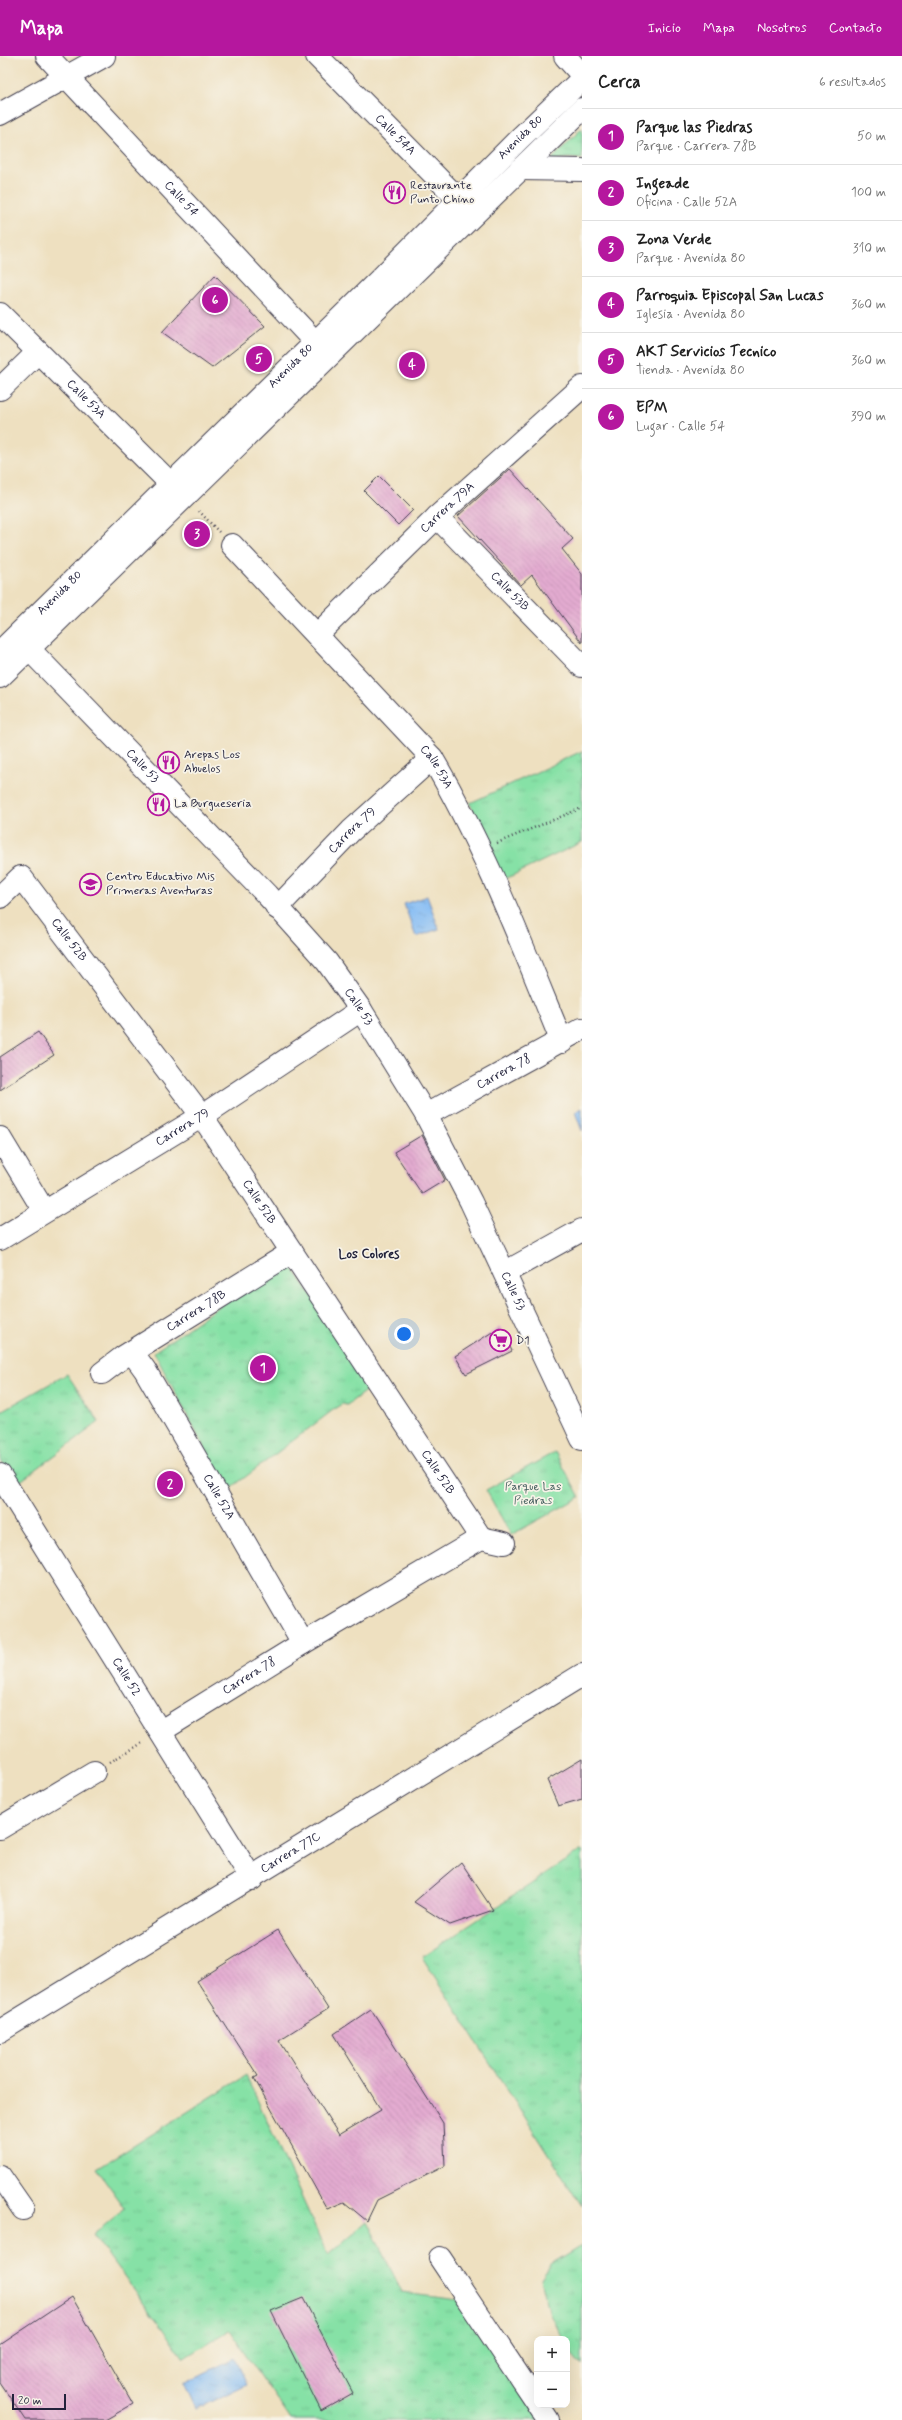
<!DOCTYPE html>
<html lang="es">
<head>
<meta charset="utf-8">
<style>
  body { margin:0; font-family:Mynerve,sans-serif; background:#f6f6f6; color:#222 }
  .controls { position:absolute; right:12px; bottom:12px; display:grid; overflow:hidden; border-radius:8px; box-shadow:0 4px 16px #0002 }
  .controls button { width:36px; height:36px; display:grid; place-items:center; padding:0; border:0; border-bottom:1px solid #e0e0e0; background:#fff; color:#222; font:20px sans-serif }
  .scale { position:absolute; left:12px; bottom:10px; width:54px; box-sizing:border-box; padding-left:4px; border:2px solid #22223b; border-top:0; font-size:11px; line-height:14px; white-space:nowrap; color:#22223b; -webkit-text-stroke:3px #f7f3e8; paint-order:stroke }
  .you { position:absolute; left:404px; top:1278px; width:14px; height:14px; margin:-10px; border:3px solid #fff; border-radius:50%; background:#1a73e8; box-shadow:0 0 0 6px #1a73e833 }
  .badge { display:grid; place-items:center; width:26px; height:26px; border-radius:50%; background:#b5179e; color:#fff; font-size:13px; font-weight:700 }
  .pin { position:absolute; translate:-50% -50%; border:2px solid #fff; box-shadow:0 1px 4px #0006 }
  .list { margin:0; padding:0; list-style:none }
  h2 { display:flex; justify-content:space-between; align-items:center; height:52px; margin:0; padding:0 16px; font-size:17px }
  h2 small { font-size:13px; font-weight:400; color:#767676 }
  .list li { display:grid; grid-template-columns:26px 1fr auto; gap:12px; align-items:center; box-sizing:border-box; height:56px; padding:0 16px; border-top:1px solid #e0e0e0 }
  .list b { display:block; font-size:15px; white-space:nowrap }
  .list p { margin:0; font-size:13px; white-space:nowrap; color:#767676 }
  .list em { font-size:13px; font-style:normal; color:#767676 }
  .map { position:relative; flex:none; width:582px; height:2364px; overflow:hidden }
  header { display:flex; align-items:center; gap:24px; box-sizing:border-box; height:56px; padding:0 20px; background:#b5179e; color:#fff }
  header strong { font-size:19px }
  nav { display:flex; gap:22px; margin-inline-start:auto; font-size:14px }
  main { display:flex }
  aside { flex:1; background:#fff }
  .map>svg:first-child { display:block }
  .grass { fill:url(#grass-tufts); stroke:#548270 }
  .water { fill:url(#water-ripples); stroke:#536f98 }
  .building { fill:url(#building-back-hatch) }
  .lines { fill:none; stroke-linecap:round; stroke-linejoin:round }
  .minor-casing { stroke:#413e4f; stroke-width:24 }
  .major-casing { stroke:#413e4f; stroke-width:24 }
  .path { stroke:#413e4f; stroke-width:2.5; stroke-dasharray:1 3; stroke-linecap:butt }
  .minor { stroke:#fff; stroke-width:22 }
  .major { stroke:#fff; stroke-width:22 }
  .labels { text-anchor:middle; dominant-baseline:central; stroke-width:3.5; stroke-linejoin:round; paint-order:stroke }
  .street-label { font-size:12px; fill:#22223b; stroke:#f7f3e8 }
  .poi-label { font-size:12px; fill:#22223b; stroke:#f7f3e8; text-anchor:start }
  .park-label { font-size:12px; fill:#405b5b; stroke:#f7f3e8 }
  .neighbourhood-label { font-size:13px; font-weight:bold; fill:#22223b; stroke:#f7f3e8 }
</style>
</head>
<body>
<header>
<strong>Mapa</strong>
<nav><a>Inicio</a><a>Mapa</a><a>Nosotros</a><a>Contacto</a></nav>
</header>
<main>
<div class="map">
<svg width="582" height="2364" viewBox="0 0 582 2364">
  <defs>
    <pattern id="grass-tufts" width="24" height="20" patternUnits="userSpaceOnUse"><rect width="24" height="20" fill="#86e1a6"/><path d="M3 7l-1-3M5 7V3M7 7l1-3M15 17l-1-3M17 17v-4M19 17l1-3" fill="none" stroke="#73c190"/></pattern>
    <pattern id="water-ripples" width="26" height="14" patternUnits="userSpaceOnUse"><rect width="26" height="14" fill="#84bcf4"/><path d="M2 4q2-2 4 0t4 0M15 11q2-2 4 0t4 0" fill="none" stroke="#72a1d2"/></pattern>
    <pattern id="building-back-hatch" width="6" height="6" patternUnits="userSpaceOnUse"><rect width="6" height="6" fill="#e3abd0"/><path d="M-1 5l2 2M0 0l6 6M5-1l2 2" fill="none" stroke="#c293b4"/></pattern>
  </defs>
  <rect width="100%" height="100%" fill="#f7f3e8"/>
  <filter id="ink" filterUnits="userSpaceOnUse"><feTurbulence type="fractalNoise" baseFrequency=".025" numOctaves="2"/><feDisplacementMap in="SourceGraphic" scale="8" xChannelSelector="R" yChannelSelector="G"/><feConvolveMatrix kernelMatrix="1 2 1 2 8 2 1 2 1" color-interpolation-filters="sRGB"/></filter>
  <filter id="wash" filterUnits="userSpaceOnUse"><feTurbulence type="fractalNoise" baseFrequency=".012" numOctaves="4" result="noise"/><feDisplacementMap in="SourceGraphic" scale="16" xChannelSelector="R" yChannelSelector="G"/><feGaussianBlur stdDeviation="0.9" result="paint"/><feColorMatrix in="noise" values="0 0 0 0 0 0 0 0 0 0 0 0 0 0 0 0 0 1.4 0 .05"/><feComposite in="paint" operator="in"/></filter>
  <g filter="url(#wash)">
    <rect width="100%" height="100%" fill="#eee0c0"/>
    <path class="grass" d="M582,72V103L568,102L550,105Z
      M582,695V786L503,824L470,747Z
      M286,1203L375,1328L347,1349L342,1348L337,1351L227,1435L154,1296Z
      M67,1318L99,1366L18,1427L0,1404V1356Z
      M555,1396L580,1441L511,1479L486,1434Z
      M582,1794V2150L422,1901Z
      M246,2019L328,2199L367,2165L402,2236L468,2244L541,2364H291L229,2274L184,2302L93,2179L125,2152L97,2113Z
      M582,2189V2309C575,2301 567,2294 567,2283H564L550,2260L541,2223L551,2208Z"/>
    <path class="water" d="M427,840L439,873L416,881L404,848Z
      M582,1052V1075L575,1056Z
      M235,2302L247,2328L196,2353L184,2327Z"/>
    <g id="blocks">
      <path class="building" d="M215,219L265,270L212,312L162,276Z
        M510,413L573,483L562,493L582,518V587L532,519L521,529L458,460Z
        M379,420L413,454L398,469L364,435Z
        M38,976L54,999L0,1034V1001Z
        M422,1079L445,1124L422,1138L394,1096Z
        M500,1271L512,1295L466,1318L455,1300Z
        M582,1703V1743L558,1750L547,1724Z
        M461,1806L493,1854L450,1869L414,1846Z
        M278,1874L328,1953L279,1984L339,2079L381,2054L334,1978L371,1953L443,2067L445,2110L377,2144L367,2165L344,2146L327,2153L254,2022L258,2020L197,1925Z
        M72,2241L133,2348L105,2364H25L0,2327V2289Z
        M303,2242L353,2337L321,2355L271,2255Z"/>
    </g>
  </g>
  <g filter="url(#ink)">
    <use href="#blocks" fill-opacity="0" stroke="#413e4f" stroke-width="1"/>
    <g class="lines">
      <defs>
        <g id="minor">
          <path id="s1" d="M47,0L315,286"/>
          <path id="s2" d="M317,0L472,157"/>
          <path d="M565,0L582,19"/>
          <path d="M0,58L104,0"/>
          <path d="M520,113L582,114"/>
          <path id="s3" d="M0,258L171,428"/>
          <path d="M0,333L38,296"/>
          <path id="s4" d="M437,461L582,610"/>
          <path id="s5" d="M232,489L432,702C485,792 522,889 562,986"/>
          <path id="s6" d="M318,578L437,461L582,331"/>
          <path id="s7" d="M29,593L267,839L327,906L361,954L426,1059L471,1146L582,1383"/>
          <path id="s8" d="M0,841L21,821L202,1060L481,1482"/>
          <path id="s9" d="M277,852L351,775L432,702"/>
          <path id="s10" d="M426,1059L582,973"/>
          <path d="M0,1082L44,1155"/>
          <path id="s11" d="M0,1183L202,1060L361,954"/>
          <path d="M506,1216L582,1174"/>
          <path id="s12" d="M132,1296L145,1314L303,1587"/>
          <path id="s13" d="M102,1317L123,1301L292,1196"/>
          <path id="s14" d="M0,1419L252,1823"/>
          <path id="s15" d="M161,1675L303,1587L481,1482L504,1487"/>
          <path d="M0,1772L94,1716"/>
          <path id="s16" d="M0,1975L582,1619"/>
          <path d="M0,2120L23,2153"/>
          <path d="M440,2202L537,2347"/>
          <path d="M538,2349L548,2364"/>
        </g>
        <g id="major">
          <path id="s17" d="M0,596L379,224L519,83L582,23"/>
          <path d="M0,621L582,53"/>
        </g>
      </defs>
      <use href="#minor" class="minor-casing"/>
      <use href="#major" class="major-casing"/>
      <path class="path" d="M199,455L219,476
        M497,787L582,752
        M110,1706L144,1686"/>
      <use href="#minor" class="minor"/>
      <use href="#major" class="major"/>
    </g>
  </g>
  <defs>
    <symbol id="restaurant-ring" viewBox="-11 -11 22 22"><circle r="9.5" fill="#f7f3e8" stroke="#b5179e" stroke-width="1.5"/><path d="M-5-6h1v4h1v-4h1v4h1v-4h1v5L-1.5 .5V6h-2V.5L-5-1ZM5-6V6H3V1.5H1.5Q1.5-4 5-6Z" fill="#b5179e"/></symbol>
    <symbol id="school-ring" viewBox="-11 -11 22 22"><circle r="9.5" fill="#f7f3e8" stroke="#b5179e" stroke-width="1.5"/><path d="M0-5L7-2L0 1L-7-2ZM-4 1L0 2.5L4 1V4Q0 6-4 4Z" fill="#b5179e"/></symbol>
    <symbol id="supermarket-ring" viewBox="-11 -11 22 22"><circle r="9.5" fill="#f7f3e8" stroke="#b5179e" stroke-width="1.5"/><path d="M-6-5.5h2.5l.6 2H6L4.5 2H-2.5L-4.4-4H-6ZM-1.5 3.2a1.3 1.3 0 1 0 .1 0ZM3 3.2a1.3 1.3 0 1 0 .1 0Z" fill="#b5179e"/></symbol>
  </defs>
  <g fill-rule="evenodd">
    <use href="#restaurant-ring" x="382" y="124" width="25" height="25"/>
    <use href="#restaurant-ring" x="156" y="694" width="25" height="25"/>
    <use href="#restaurant-ring" x="146" y="736" width="25" height="25"/>
    <use href="#school-ring" x="78" y="816" width="25" height="25"/>
    <use href="#supermarket-ring" x="488" y="1272" width="25" height="25"/>
  </g>
  <g class="labels">
    <g class="street-label">
      <text stroke="none"><textPath href="#s2" startOffset="111">Calle 54A</textPath></text>
      <text stroke="none"><textPath href="#s17" startOffset="732">Avenida 80</textPath></text>
      <text stroke="none"><textPath href="#s1" startOffset="196">Calle 54</textPath></text>
      <text stroke="none"><textPath href="#s17" startOffset="408">Avenida 80</textPath></text>
      <text stroke="none"><textPath href="#s3" startOffset="121">Calle 53A</textPath></text>
      <text stroke="none"><textPath href="#s6" startOffset="181">Carrera 79A</textPath></text>
      <text stroke="none"><textPath href="#s4" startOffset="104">Calle 53B</textPath></text>
      <text stroke="none"><textPath href="#s17" startOffset="84">Avenida 80</textPath></text>
      <text stroke="none"><textPath href="#s7" startOffset="163">Calle 53</textPath></text>
      <text stroke="none"><textPath href="#s5" startOffset="302">Calle 53A</textPath></text>
      <text stroke="none"><textPath href="#s9" startOffset="108">Carrera 79</textPath></text>
      <text stroke="none"><textPath href="#s8" startOffset="108">Calle 52B</textPath></text>
      <text stroke="none"><textPath href="#s7" startOffset="487">Calle 53</textPath></text>
      <text stroke="none"><textPath href="#s10" startOffset="89">Carrera 78</textPath></text>
      <text stroke="none"><textPath href="#s11" startOffset="214">Carrera 79</textPath></text>
      <text stroke="none"><textPath href="#s8" startOffset="432">Calle 52B</textPath></text>
      <text stroke="none"><textPath href="#s7" startOffset="811">Calle 53</textPath></text>
      <text stroke="none"><textPath href="#s13" startOffset="113">Carrera 78B</textPath></text>
      <text stroke="none"><textPath href="#s8" startOffset="756">Calle 52B</textPath></text>
      <text stroke="none"><textPath href="#s12" startOffset="169">Calle 52A</textPath></text>
      <text stroke="none"><textPath href="#s15" startOffset="104">Carrera 78</textPath></text>
      <text stroke="none"><textPath href="#s14" startOffset="238">Calle 52</textPath></text>
      <text stroke="none"><textPath href="#s16" startOffset="341">Carrera 77C</textPath></text>
    </g>
    <g class="poi-label">
      <text x="410" y="130">Restaurante<tspan x="410" dy="14">Punto Chino</tspan></text>
      <text x="184" y="699">Arepas Los<tspan x="184" dy="14">Abuelos</tspan></text>
      <text x="174" y="748">La Burgueseria</text>
      <text x="106" y="821">Centro Educativo Mis<tspan x="106" dy="14">Primeras Aventuras</tspan></text>
      <text x="516" y="1285">D1</text>
    </g>
    <g class="park-label">
      <text x="533" y="1431">Parque Las<tspan x="533" dy="14">Piedras</tspan></text>
    </g>
    <g class="neighbourhood-label">
      <text x="369" y="1198">Los Colores</text>
    </g>
  </g>
</svg>
<div class="controls">
<button>+</button>
<button>−</button>
</div>
<div class="scale">20 m</div>
<div class="you"></div>
<div class="pin badge" style="left:263px;top:1312px">1</div>
<div class="pin badge" style="left:170px;top:1428px">2</div>
<div class="pin badge" style="left:197px;top:478px">3</div>
<div class="pin badge" style="left:412px;top:309px">4</div>
<div class="pin badge" style="left:259px;top:303px">5</div>
<div class="pin badge" style="left:215px;top:244px">6</div>
</div>
<aside>
<h2>Cerca<small>6 resultados</small></h2>
<ul class="list">
<li><span class="badge">1</span><div><b>Parque las Piedras</b><p>Parque · Carrera 78B</p></div><em>50 m</em></li>
<li><span class="badge">2</span><div><b>Ingeade</b><p>Oficina · Calle 52A</p></div><em>100 m</em></li>
<li><span class="badge">3</span><div><b>Zona Verde</b><p>Parque · Avenida 80</p></div><em>310 m</em></li>
<li><span class="badge">4</span><div><b>Parroquia Episcopal San Lucas</b><p>Iglesia · Avenida 80</p></div><em>360 m</em></li>
<li><span class="badge">5</span><div><b>AKT Servicios Tecnico</b><p>Tienda · Avenida 80</p></div><em>360 m</em></li>
<li><span class="badge">6</span><div><b>EPM</b><p>Lugar · Calle 54</p></div><em>390 m</em></li>
</ul>
</aside>
</main>
</body>
</html>
